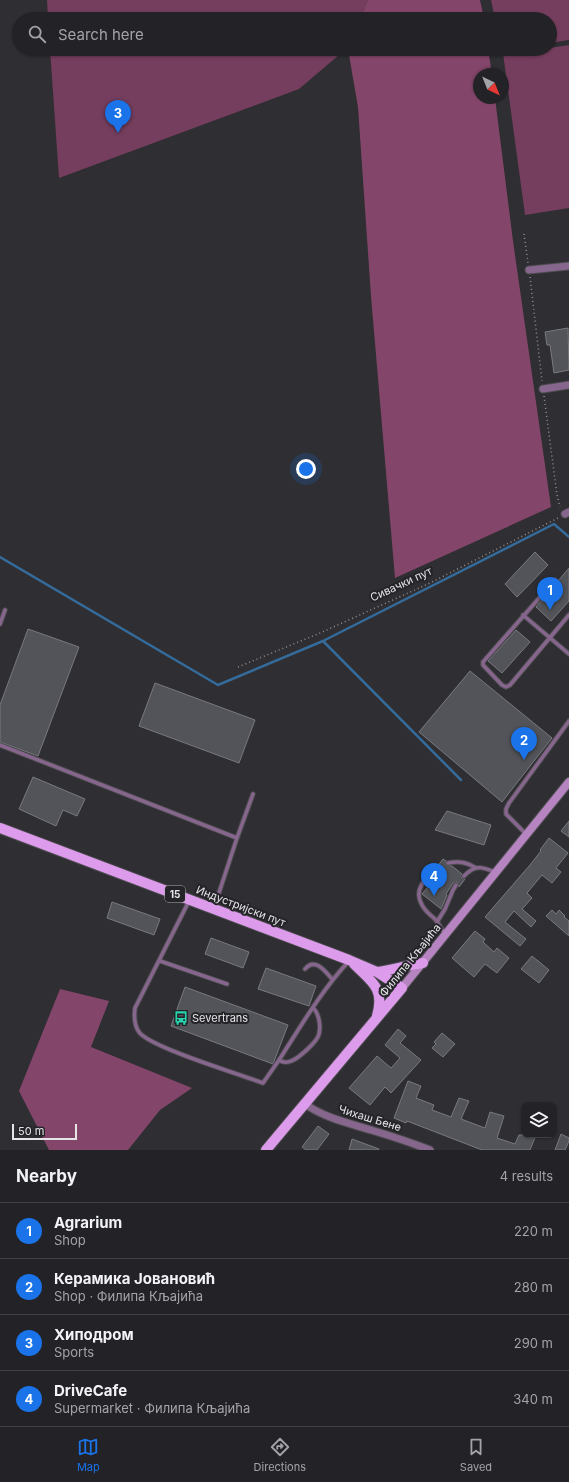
<!DOCTYPE html>
<html lang="en">
<head>
<meta charset="utf-8">
<style>
  body { margin:0; font-family:Inter,sans-serif; background:#2b2a2e; color:#f1f3f6 }
  .controls { position:absolute; right:12px; bottom:12px; display:grid; overflow:hidden; border-radius:8px; box-shadow:0 1px 3px #0004 }
  .controls button { width:36px; height:36px; display:grid; place-items:center; padding:0; border:0; border-bottom:1px solid #403f43; background:#232226; color:#f1f3f6; font:20px sans-serif }
  .compass { position:absolute; left:473px; top:68px; width:36px; height:36px; border-radius:50%; background:#232226; box-shadow:0 1px 3px #0004; rotate:137deg }
  .scale { position:absolute; left:12px; bottom:10px; width:65px; box-sizing:border-box; padding-left:4px; border:2px solid #e5e5e8; border-top:0; font-size:11px; line-height:14px; white-space:nowrap; color:#e5e5e8; -webkit-text-stroke:3px #252428; paint-order:stroke }
  .you { position:absolute; left:306px; top:469px; width:14px; height:14px; margin:-10px; border:3px solid #fff; border-radius:50%; background:#1a73e8; box-shadow:0 0 0 6px #1a73e833 }
  .badge { display:grid; place-items:center; width:26px; height:26px; border-radius:50%; background:#1a73e8; color:#fff; font-size:13px; font-weight:700 }
  .pin { position:absolute; translate:-50% -33px; filter:drop-shadow(0 1px 2px #0008) }
  .pin::after { content:''; position:absolute; top:21px; width:14px; height:12px; background:inherit; clip-path:polygon(0 0,100% 0,50% 100%) }
  .list { margin:0; padding:0; list-style:none }
  h2 { display:flex; justify-content:space-between; align-items:center; height:52px; margin:0; padding:0 16px; font-size:17px }
  h2 small { font-size:13px; font-weight:400; color:#a3a4a7 }
  .list li { display:grid; grid-template-columns:26px 1fr auto; gap:12px; align-items:center; box-sizing:border-box; height:56px; padding:0 16px; border-top:1px solid #403f43 }
  .list b { display:block; font-size:15px; white-space:nowrap }
  .list p { margin:0; font-size:13px; white-space:nowrap; color:#a3a4a7 }
  .list em { font-size:13px; font-style:normal; color:#a3a4a7 }
  .icon { flex:none; width:22px; height:22px; fill:none; stroke:currentColor; stroke-width:2; stroke-linecap:round; stroke-linejoin:round }
  .map { position:relative; flex:none; width:569px; height:1150px; overflow:hidden }
  .search { position:absolute; background:#232226; box-shadow:0 1px 3px #0004; left:12px; right:12px; top:12px; height:44px; display:flex; align-items:center; gap:10px; box-sizing:border-box; padding:0 14px; border-radius:22px; color:#a3a4a7; font-size:15px }
  .sheet { height:276px; background:#232226 }
  nav { display:flex; justify-content:space-around; align-items:center; box-sizing:border-box; height:56px; border-top:1px solid #403f43; background:#232226; font-size:11px; color:#a3a4a7 }
  nav a { display:grid; justify-items:center; gap:2px }
  nav .on { color:#1a73e8 }
  .map>svg:first-child { display:block }
  .green { fill:#753e5e }
  .forest { fill:#83466a }
  .lines { fill:none; stroke-linecap:round; stroke-linejoin:round }
  .stream { stroke:#346b9a; stroke-width:2.5 }
  .building { fill:#535459; stroke:#787a80 }
  .lane-casing { stroke:#4c4b4f; stroke-width:5.5 }
  .street-casing { stroke:#4c4b4f; stroke-width:9 }
  .secondary-casing { stroke:#4c4b4f; stroke-width:10 }
  .primary-casing { stroke:#4c4b4f; stroke-width:12 }
  .path { stroke:#919194; stroke-width:1.5; stroke-dasharray:1 3; stroke-linecap:butt }
  .lane { stroke:#86668c; stroke-width:3.5 }
  .street { stroke:#86668c; stroke-width:7 }
  .secondary { stroke:#b784c2; stroke-width:8 }
  .primary { stroke:#dd9beb; stroke-width:10 }
  .labels { text-anchor:middle; dominant-baseline:central; stroke-width:4; stroke-linejoin:round; paint-order:stroke }
  .shield { fill:#252428; stroke:#ababae; stroke-width:1 }
  .shield-label { font-size:10px; font-weight:bold; fill:#e5e5e8 }
  .street-label { font-size:11px; fill:#e5e5e8; stroke:#252428 }
  .poi-label { font-size:11px; fill:#e5e5e8; stroke:#252428; text-anchor:start }
</style>
</head>
<body>
<div class="map">
<svg width="569" height="1150" viewBox="0 0 569 1150">
  <rect width="100%" height="100%" fill="#2f2e32"/>
  <path class="green" d="M47,0H368L360,19H48Z
    M491,0H569V40L550,43V19H495Z
    M569,45V208L525,215L503,53L537,49H550V48Z
    M50,49H346L299,89L59,178Z"/>
  <path class="forest" d="M368,0H480L484,19H360Z
    M348,49H488L492,74H479V98H495L513,241L551,507L395,578L371,296L358,107Z
    M60,989L109,1001L91,1047L192,1088L160,1110L128,1150H49L19,1091Z"/>
  <g class="lines">
    <path class="stream" d="M0,557L218,685L323,641L554,524L569,537
      M323,641L461,780"/>
  </g>
  <path class="building" d="M568,328L569,370L554,373L550,345H547L545,332Z
    M535,552L548,565L517,597L505,584Z
    M569,568V601L551,621L536,607Z
    M28,629L79,647L38,756L0,742V705Z
    M516,630L530,642L502,673L488,661Z
    M470,671L552,738L502,802L419,732Z
    M155,683L255,720L239,763L139,726Z
    M33,777L85,799L77,816L63,810L56,826L19,809Z
    M447,811L491,825L484,845L435,830Z
    M569,821V837L561,831Z
    M549,838L568,853L556,868L561,872L552,883L542,875L527,893L532,898L522,909L536,921L531,927L514,911L505,922L526,939L520,946L485,917L530,865L541,851L540,850Z
    M443,859L446,861V865L452,866L462,874L461,876L462,878L465,879L459,887L457,882L453,883L446,894L447,895L441,909L422,894L432,882L434,884L436,881L441,880V869L437,867Z
    M112,902L160,919L154,935L107,918Z
    M552,910L556,914L559,910L565,916L564,917L569,921V936L546,916Z
    M475,931L485,939L483,942L494,952L497,948L509,958L497,973L485,964L474,977L452,958Z
    M211,938L249,952L243,968L205,954Z
    M532,956L549,970L539,983L521,969Z
    M266,968L316,986L309,1006L258,989Z
    M185,987L288,1025L273,1064L171,1026Z
    M398,1029L406,1036L400,1043L421,1060L391,1093L385,1087L370,1105L349,1088L377,1056L391,1068L400,1058L385,1045Z
    M442,1033L455,1044L443,1057L432,1048L436,1044L434,1042Z
    M408,1081L421,1086L416,1098L434,1105L432,1110L451,1117L459,1098L469,1101L461,1119L485,1128L490,1112L504,1116L497,1138L515,1144L519,1135H536L530,1150H482L407,1121L406,1123L394,1118Z
    M318,1126L329,1134L317,1150H306L302,1147Z
    M561,1134L569,1138V1141L565,1150H555Z
    M352,1139L379,1149V1150H349Z"/>
  <g class="lines">
    <defs>
      <path id="lane" d="M555,580L483,662V665L502,685L506,687L510,685L569,615
        M523,615L569,654
        M0,624L5,610
        M0,745L237,838
        M527,835L506,814V809L509,803L569,721
        M448,863C459,861 466,862 476,868
        M438,870C425,877 413,890 422,905C425,911 430,915 435,919C439,924 442,930 446,935
        M432,873L438,878
        M464,876C475,864 482,867 495,872
        M189,901L135,1008C134,1016 134,1025 139,1032C149,1047 242,1075 263,1083L279,1060
        M214,908L237,838L253,794
        M437,922L445,909L453,890L456,885
        M160,961L227,984
        M305,969C315,957 325,971 332,979
        M313,1008C319,1013 321,1026 319,1034C318,1041 298,1059 291,1061C287,1063 282,1062 279,1060C301,1026 321,991 349,961"/>
      <path id="street" d="M529,270L569,266
        M543,389L569,385
        M565,514L569,512
        M305,1104C325,1118 348,1123 371,1130C391,1136 410,1142 430,1150"/>
      <path id="secondary" d="M402,988L569,782"/>
      <path id="primary" d="M0,828L349,960L377,972L402,988L266,1150
        M354,964C372,982 385,988 377,1016
        M377,972C393,970 407,965 423,963"/>
    </defs>
    <use href="#lane" class="lane-casing"/>
    <use href="#street" class="street-casing"/>
    <use href="#secondary" class="secondary-casing"/>
    <use href="#primary" class="primary-casing"/>
    <path class="path" d="M524,234L528,263
      M530,277L542,381
      M544,396L557,495L560,507
      M238,667L320,633L428,584L558,518"/>
    <use href="#lane" class="lane"/>
    <use href="#street" class="street"/>
    <use href="#secondary" class="secondary"/>
    <use href="#primary" class="primary"/>
  </g>
  <defs>
    <symbol id="bus-bare" viewBox="-9 -9 18 18"><path d="M-5-6H5V4H4V6H2V4H-2V6H-4V4H-5ZM-3.5-4V0h7V-4ZM-3.5 1.2v1.5H-2V1.2ZM2 1.2v1.5H3.5V1.2Z" fill="#25d5ae" stroke="#252428" stroke-width="2.5" paint-order="stroke"/></symbol>
  </defs>
  <g fill-rule="evenodd">
    <use href="#bus-bare" x="171" y="1008" width="20" height="20"/>
  </g>
  <g class="labels">
    <rect class="shield" x="165" y="886" width="20" height="16" rx="3"/>
    <g class="shield-label">
      <text x="175" y="894">15</text>
    </g>
    <g class="street-label">
      <text transform="translate(401 584) rotate(-25)">Сивачки пут</text>
      <text transform="translate(241 906) rotate(21)">Индустријски пут</text>
      <text transform="translate(410 960) rotate(-51)">Филипа Кљајића</text>
      <text transform="translate(370 1118) rotate(17)">Чихаш Бене</text>
    </g>
    <g class="poi-label">
      <text x="192" y="1018">Severtrans</text>
    </g>
  </g>
</svg>
<div class="controls">
<button><svg class="icon" aria-label="layers" viewBox="0 0 24 24"><path d="M12 4l9 5-9 5-9-5zM3 14l9 5 9-5"/></svg></button>
</div>
<svg class="compass" viewBox="-18 -18 36 36"><path d="M0-13l5 13h-10z" fill="#e53935"/><path d="M0 13l5-13h-10z" fill="#a3a4a7"/></svg>
<div class="scale">50 m</div>
<div class="you"></div>
<div class="pin badge" style="left:550px;top:610px">1</div>
<div class="pin badge" style="left:524px;top:760px">2</div>
<div class="pin badge" style="left:118px;top:133px">3</div>
<div class="pin badge" style="left:434px;top:896px">4</div>
<div class="search"><svg class="icon" aria-label="search" viewBox="0 0 24 24"><circle cx="10" cy="10" r="6"/><path d="M15 15l6 6"/></svg>Search here</div>
</div>
<section class="sheet">
<h2>Nearby<small>4 results</small></h2>
<ul class="list">
<li><span class="badge">1</span><div><b>Agrarium</b><p>Shop</p></div><em>220 m</em></li>
<li><span class="badge">2</span><div><b>Керамика Јовановић</b><p>Shop · Филипа Кљајића</p></div><em>280 m</em></li>
<li><span class="badge">3</span><div><b>Хиподром</b><p>Sports</p></div><em>290 m</em></li>
<li><span class="badge">4</span><div><b>DriveCafe</b><p>Supermarket · Филипа Кљајића</p></div><em>340 m</em></li>
</ul>
</section>
<nav>
<a class="on"><svg class="icon" aria-label="map" viewBox="0 0 24 24"><path d="M3 6l6-2 6 2 6-2v14l-6 2-6-2-6 2zM9 4v14M15 6v14"/></svg>Map</a>
<a><svg class="icon" aria-label="directions" viewBox="0 0 24 24"><path d="M12 3l9 9-9 9-9-9zM9 14v-3h6M13 9l2 2-2 2"/></svg>Directions</a>
<a><svg class="icon" aria-label="saved" viewBox="0 0 24 24"><path d="M7 4h10v16l-5-4-5 4z"/></svg>Saved</a>
</nav>
</body>
</html>
